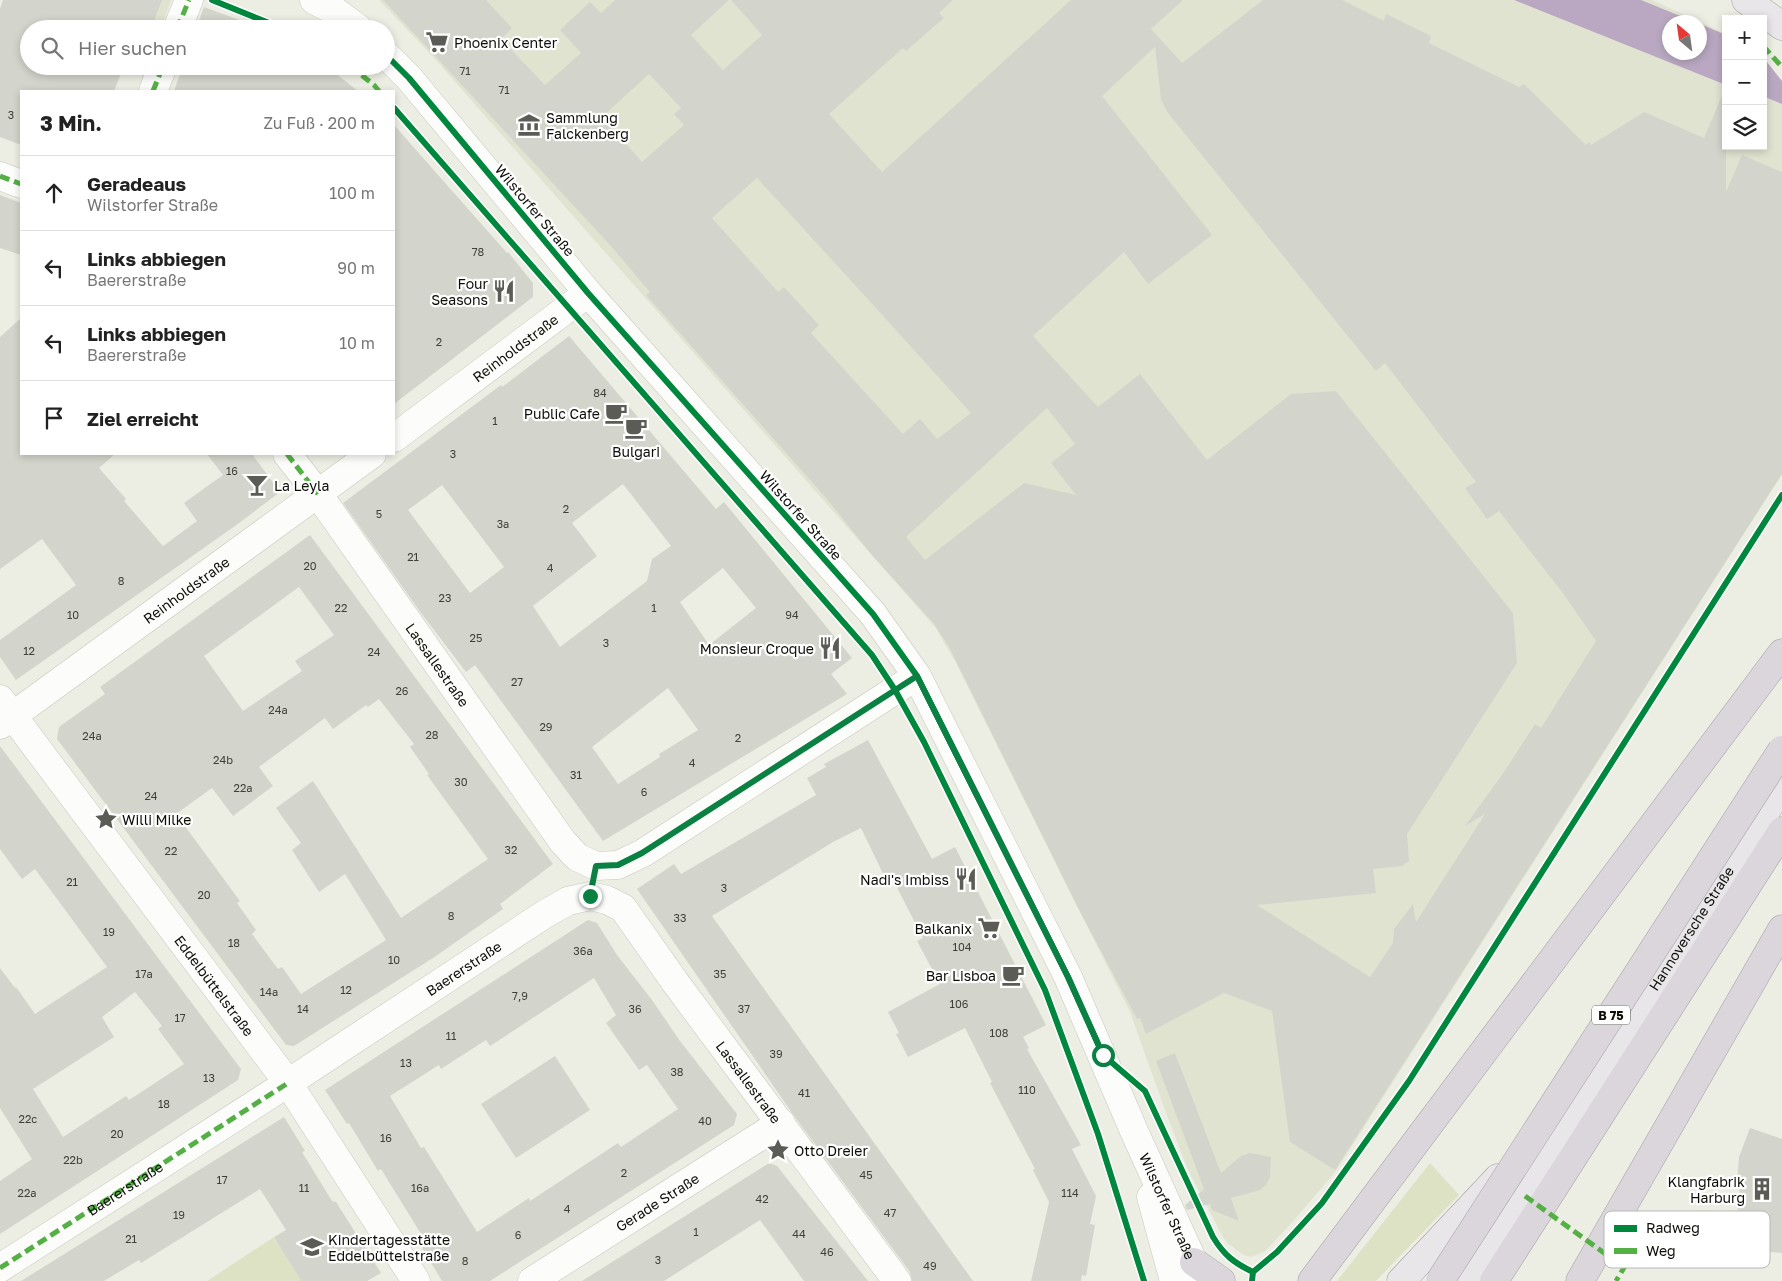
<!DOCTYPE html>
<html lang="de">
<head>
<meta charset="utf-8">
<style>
  body { margin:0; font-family:"Golos Text",sans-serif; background:#f6f6f6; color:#222 }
  .controls { position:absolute; right:15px; top:15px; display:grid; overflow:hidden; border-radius:0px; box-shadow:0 2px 8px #0003 }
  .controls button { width:45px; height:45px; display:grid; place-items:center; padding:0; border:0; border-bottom:1px solid #e0e0e0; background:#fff; color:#222; font:25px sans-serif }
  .compass { position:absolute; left:1662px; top:15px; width:45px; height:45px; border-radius:50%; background:#fff; box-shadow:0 2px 8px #0003; rotate:331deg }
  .stop { position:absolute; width:15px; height:15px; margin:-11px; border:4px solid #0b8043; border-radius:50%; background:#fff }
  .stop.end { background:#0b8043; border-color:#fff; box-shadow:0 1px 5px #0008 }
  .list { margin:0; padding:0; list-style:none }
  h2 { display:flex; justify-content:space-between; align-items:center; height:65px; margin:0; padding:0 20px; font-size:21px }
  h2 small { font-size:16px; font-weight:400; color:#767676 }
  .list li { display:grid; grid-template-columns:32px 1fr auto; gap:15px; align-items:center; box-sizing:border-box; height:75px; padding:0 20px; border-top:1px solid #e0e0e0 }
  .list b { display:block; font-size:19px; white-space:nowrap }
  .list p { margin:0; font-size:16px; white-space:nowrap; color:#767676 }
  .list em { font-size:16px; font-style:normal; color:#767676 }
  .icon { flex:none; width:28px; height:28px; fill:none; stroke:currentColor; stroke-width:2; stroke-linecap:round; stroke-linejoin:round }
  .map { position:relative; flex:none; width:1782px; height:1281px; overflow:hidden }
  .search { position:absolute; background:#fff; box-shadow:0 2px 8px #0003; left:20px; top:20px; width:375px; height:55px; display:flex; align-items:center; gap:12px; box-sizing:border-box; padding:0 18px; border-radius:28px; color:#767676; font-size:19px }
  .panel { position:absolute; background:#fff; box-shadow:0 2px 8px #0003; left:20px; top:90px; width:375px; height:365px; border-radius:0px }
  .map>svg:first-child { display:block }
  .built { fill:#e1e3d1; fill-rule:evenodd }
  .green { fill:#dee2c4 }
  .water { fill:#baa8c2 }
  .pier { fill:#eceee3 }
  .building { fill:#d3d5cc; fill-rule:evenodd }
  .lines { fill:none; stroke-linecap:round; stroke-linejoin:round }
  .minor-casing { stroke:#c6c8bf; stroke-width:29 }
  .major-casing { stroke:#a4a0a3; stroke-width:29 }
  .highway-casing { stroke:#a4a0a3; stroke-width:29 }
  .minor { stroke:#fcfcfb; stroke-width:28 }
  .major { stroke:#e8e6e8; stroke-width:28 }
  .highway { stroke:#dbd6dc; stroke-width:28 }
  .highway-bridge-casing { stroke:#a4a0a3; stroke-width:29; stroke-linecap:butt }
  .highway-bridge { stroke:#dbd6dc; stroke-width:28 }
  .quiet { stroke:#54b044; stroke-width:5; stroke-dasharray:10 5; stroke-linecap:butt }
  .cycleway-casing { stroke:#fff; stroke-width:9 }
  .cycleway { stroke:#00873e; stroke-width:6 }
  .route { stroke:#0b8043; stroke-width:6 }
  .labels { text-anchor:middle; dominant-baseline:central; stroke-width:4.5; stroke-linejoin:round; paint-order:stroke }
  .number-label { font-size:11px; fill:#3e4039 }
  .shield { fill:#fff; stroke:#565652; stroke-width:1 }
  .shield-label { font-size:12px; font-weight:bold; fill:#0d0e08 }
  .poi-label { font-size:14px; fill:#0d0e08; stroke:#fff; text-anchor:end }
  .street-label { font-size:14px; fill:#0d0e08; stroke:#fff }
  .key { fill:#fff; stroke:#b6b7b5; stroke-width:1 }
  .key-label { font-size:14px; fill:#0d0e08 }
</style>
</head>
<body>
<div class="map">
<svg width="1782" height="1281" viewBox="0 0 1782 1281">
  <rect width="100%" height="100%" fill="#eceee3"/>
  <path class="built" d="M73,0H171L161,29H148Z
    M379,0H1652L1726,34V146H1763V57L1782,81V474L1336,1171L1289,1226L1264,1252L1251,1257L1244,1255L1228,1244L1223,1237L1188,1170L1166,1113L1130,1012L956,663L935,627L435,59ZM1670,22H1700V52H1670Z"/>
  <path class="green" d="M1430,1163L1459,1195L1376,1281H1337Z
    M274,1237L301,1281H207Z"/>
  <path class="water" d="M1514,0H1641L1695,22H1670V52H1700V24L1726,35V85Z
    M1763,52L1782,60V104L1763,96Z"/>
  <path class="pier" d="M1763,49L1782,57V81L1763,57Z"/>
  <path class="building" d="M3,0H162L151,29H29V66H124L114,91H21V145L0,137V9Z
    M383,0H486L512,28L501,39L545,85L581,53L560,30L590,2L601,13L615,0H729L691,35L723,70L762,35L731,0H953L939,13L944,18L906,51L903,48L829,114L882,172L1071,0H1183L1151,29L1182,63L1263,0H1342L1384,21L1386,14L1431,36L1429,43L1519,87L1524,84L1586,145L1589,142L1591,145L1644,112L1704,138L1726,86V192L1742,155L1782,172V474L1335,1170L1290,1142L1272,1011L1224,993L1146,1034L1140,1018L1137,1019L1078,908L949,647L934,624L872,555L826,498L646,295L650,292L610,245ZM1155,47L1161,100L1168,113L1376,371L1385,363L1476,482L1465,488L1487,519L1499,511L1562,592L1596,641L1541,728L1535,724L1504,772L1465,826L1485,814L1416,922L1413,904L1394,929L1393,943L1370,977L1257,905L1376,893L1373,869L1402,866L1409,861L1407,834L1517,663L1513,613L1336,391L1291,394L1207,460L1140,374L1098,407L1033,336L1124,252L1148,284L1212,235L1102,96ZM649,74L681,108L674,114L684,125L642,162L602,117ZM757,178L854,284L971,413L937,439L920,419L903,434L811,333L819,325L784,287L778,292L712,218ZM1047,408L1075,444L1051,463L1076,495L1024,483L925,560L906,537Z
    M204,7L253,25L261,29H196Z
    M183,66H326L358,91H174Z
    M394,125L507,253L508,252L533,283V297L394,404Z
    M0,195L21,203V255L0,248Z
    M21,318V454H115L99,468L126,499L124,501L163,546L197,521L184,503L223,475L207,454H252L280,492L235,526L16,680L0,657V640L76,585L42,539L0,569V337Z
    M569,336L716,509L724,502L852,658L831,674L847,694L603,841L475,665L466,672L421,613L343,503L501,385L502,387ZM623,484L671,546L652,559L647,581L560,647L533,606L597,556L572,523ZM442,485L504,567L470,593L408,510ZM723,568L756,608L709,645L680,602ZM668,688L698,730L659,754L660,757L618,784L592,747Z
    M310,535L553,864L500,904L503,909L433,958L294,1046L286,1045L57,739L59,727L105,694L100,687ZM299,587L334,635L295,661L302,671L243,711L204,656ZM379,699L414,744L410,747L429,774L427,775L488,859L401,918L313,781L276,808L301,843L292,850L319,892L345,874L386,940L301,994L282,967L278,969L252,934L256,930L237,903L240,901L176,814L212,788L233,816L273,786L259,767L325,718L333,729L366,705L368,707Z
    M868,740L932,859L955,847L1046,1025L1023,1037L1029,1048L1027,1049L1081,1145L1072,1149L1096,1196L1090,1224L1095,1225L1086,1276L1082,1275L1081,1281H1031L1049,1202L1033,1170L1035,1169L990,1083L992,1082L965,1028L908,1057L896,1034L899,1033L888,1012L940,984L917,941L923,938L892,878L887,882L861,828L833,842L712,916L973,1281H912L910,1272L797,1120L637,889L674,864L681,874L816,795L807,778L826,767L824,764Z
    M0,746L241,1069L238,1080L0,1234V1181L32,1159L0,1108V968L15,988L16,987L35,1014L107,967L35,869L22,879L0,849ZM135,992L162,1026L158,1029L184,1064L129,1100L126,1096L63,1137L33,1089L114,1037L102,1017Z
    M588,920L597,923L617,955L652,1000L680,1041L737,1114L734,1125L490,1281H442L421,1246L426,1242L381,1169L378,1171L349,1123L347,1124L325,1090ZM594,978L616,1015L606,1023L639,1070L647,1065L678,1109L621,1147L618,1143L530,1201L529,1198L477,1232L424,1147L421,1148L390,1096L439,1065L441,1069L486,1040L490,1046Z
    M1175,1053L1221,1173L1241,1156L1250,1153L1271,1157L1270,1177L1266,1185L1260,1190L1231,1198L1239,1221L1212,1210L1210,1204L1187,1210L1185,1205L1204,1189L1156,1061Z
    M555,1056L590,1110L516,1158L481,1104Z
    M284,1117L305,1151L302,1152L332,1201L336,1202L381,1273L367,1281H301L274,1237L286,1230L260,1189L141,1263L139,1260L104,1281H21Z
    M1750,1128L1782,1139V1253L1753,1250L1755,1218L1737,1217L1740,1185L1737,1184L1739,1157Z
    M769,1163L777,1166L868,1281H804L760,1220L664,1281H582Z"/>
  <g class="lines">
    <defs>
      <g id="minor">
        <path d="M314,0L335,11L359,29"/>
        <path d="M177,29L189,0"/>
        <path id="s1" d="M386,55L409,78L588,293L873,614L917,676L1068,977L1134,1131L1202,1281"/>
        <path d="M153,91L163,66"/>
        <path d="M0,176L21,184"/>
        <path id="s2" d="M394,438L588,293"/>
        <path id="s3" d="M287,454L318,494L563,842L577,857L596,866L618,865L643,853L917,676"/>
        <path id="s4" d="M0,699L288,1083L416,1281"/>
        <path id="s5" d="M0,725L372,454"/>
        <path d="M1151,1197L1174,1281"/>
        <path id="s6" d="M0,1268L288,1083L545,914L568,901L590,896L607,900L623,908L675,982L897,1281"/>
        <path id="s7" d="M532,1281L781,1123"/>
      </g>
      <g id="major">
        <path d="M1746,0L1782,26"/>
        <path d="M1401,1281L1498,1178"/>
        <path id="s8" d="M1465,1281L1525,1196L1599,1071L1782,786"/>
      </g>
      <path id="highway" d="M1194,1262L1221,1281
        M1312,1281L1782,653
        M1494,1281L1782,831
        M1580,1281L1782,929"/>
    </defs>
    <use href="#minor" class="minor-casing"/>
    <use href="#major" class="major-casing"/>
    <use href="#highway" class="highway-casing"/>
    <use href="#minor" class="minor"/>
    <use href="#major" class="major"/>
    <use href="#highway" class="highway"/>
    <defs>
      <path id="highway-bridge" d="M1440,1281L1782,750"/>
    </defs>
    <use href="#highway-bridge" class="highway-bridge-casing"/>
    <use href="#highway-bridge" class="highway-bridge"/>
    <path class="quiet" d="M177,29L189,0
      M1763,46L1782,67
      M350,66L374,85L379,91
      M153,91L163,66
      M0,176L21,184
      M287,454L318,494
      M1525,1196L1607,1255L1625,1266L1616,1281
      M0,1268L288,1083"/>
    <defs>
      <path id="cycleway" d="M212,0L284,29
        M386,55L409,78L588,293L873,614L917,676L1068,977L1103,1055L1145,1091L1213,1237C1224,1255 1234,1263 1253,1272
        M394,108L872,655L895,690L924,742L1045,990L1098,1134L1144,1281
        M1252,1281L1253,1272L1277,1252L1322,1203L1409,1081L1782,495"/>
    </defs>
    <use href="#cycleway" class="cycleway-casing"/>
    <use href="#cycleway" class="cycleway"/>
  </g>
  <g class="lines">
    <path class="route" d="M590,896L596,866L618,865L642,853L917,676L1068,977L1103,1055"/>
  </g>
  <defs>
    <symbol id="supermarket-bare" viewBox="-9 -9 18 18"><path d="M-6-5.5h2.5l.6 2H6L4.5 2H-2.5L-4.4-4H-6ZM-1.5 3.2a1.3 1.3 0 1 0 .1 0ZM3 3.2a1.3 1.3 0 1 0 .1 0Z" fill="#5b5c55" stroke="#fff" stroke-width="2.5" paint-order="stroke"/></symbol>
    <symbol id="museum-bare" viewBox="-9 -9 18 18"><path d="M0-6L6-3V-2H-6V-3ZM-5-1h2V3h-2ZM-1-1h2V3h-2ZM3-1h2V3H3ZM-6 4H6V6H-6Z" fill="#5b5c55" stroke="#fff" stroke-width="2.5" paint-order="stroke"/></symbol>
    <symbol id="restaurant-bare" viewBox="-9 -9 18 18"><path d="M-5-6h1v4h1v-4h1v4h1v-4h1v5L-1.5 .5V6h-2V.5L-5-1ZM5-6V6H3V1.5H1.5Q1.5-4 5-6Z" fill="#5b5c55" stroke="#fff" stroke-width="2.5" paint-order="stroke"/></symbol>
    <symbol id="cafe-bare" viewBox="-9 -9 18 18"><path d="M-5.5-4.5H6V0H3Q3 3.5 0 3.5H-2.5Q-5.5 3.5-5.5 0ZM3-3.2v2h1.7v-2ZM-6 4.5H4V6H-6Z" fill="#5b5c55" stroke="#fff" stroke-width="2.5" paint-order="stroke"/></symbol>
    <symbol id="bar-bare" viewBox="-9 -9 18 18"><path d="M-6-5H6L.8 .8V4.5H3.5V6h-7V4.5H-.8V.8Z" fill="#5b5c55" stroke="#fff" stroke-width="2.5" paint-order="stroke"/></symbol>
    <symbol id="sight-bare" viewBox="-9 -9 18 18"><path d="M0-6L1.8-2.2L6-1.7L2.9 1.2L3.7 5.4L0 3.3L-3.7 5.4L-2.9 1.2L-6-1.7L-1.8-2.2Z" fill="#5b5c55" stroke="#fff" stroke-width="2.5" paint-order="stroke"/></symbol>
    <symbol id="building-bare" viewBox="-9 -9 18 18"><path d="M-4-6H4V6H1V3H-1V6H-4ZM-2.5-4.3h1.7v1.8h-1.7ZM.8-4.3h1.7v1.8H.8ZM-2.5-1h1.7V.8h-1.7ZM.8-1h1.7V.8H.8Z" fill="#5b5c55" stroke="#fff" stroke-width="2.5" paint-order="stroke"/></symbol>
    <symbol id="school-bare" viewBox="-9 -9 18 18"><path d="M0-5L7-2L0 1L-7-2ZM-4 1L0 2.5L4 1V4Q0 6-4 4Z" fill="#5b5c55" stroke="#fff" stroke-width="2.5" paint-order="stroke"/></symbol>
  </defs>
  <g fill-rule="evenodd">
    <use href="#supermarket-bare" x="421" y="26" width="32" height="32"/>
    <use href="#museum-bare" x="513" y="109" width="32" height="32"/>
    <use href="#restaurant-bare" x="488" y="275" width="32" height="32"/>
    <use href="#cafe-bare" x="600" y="397" width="32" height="32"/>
    <use href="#cafe-bare" x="620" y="412" width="32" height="32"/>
    <use href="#bar-bare" x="241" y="469" width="32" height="32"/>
    <use href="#restaurant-bare" x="814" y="632" width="32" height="32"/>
    <use href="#sight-bare" x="90" y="803" width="32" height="32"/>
    <use href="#restaurant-bare" x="950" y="863" width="32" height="32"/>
    <use href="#supermarket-bare" x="973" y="912" width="32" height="32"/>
    <use href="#cafe-bare" x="997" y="959" width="32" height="32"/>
    <use href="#sight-bare" x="762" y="1134" width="32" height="32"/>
    <use href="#building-bare" x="1746" y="1173" width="32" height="32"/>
    <use href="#school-bare" x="296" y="1231" width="32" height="32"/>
  </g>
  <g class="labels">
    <g class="number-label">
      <text x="465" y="70">71</text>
      <text x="504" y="89">71</text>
      <text x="11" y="114">3</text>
      <text x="478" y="251">78</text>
      <text x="439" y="341">2</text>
      <text x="600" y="392">84</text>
      <text x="495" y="420">1</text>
      <text x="453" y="453">3</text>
      <text x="232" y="470">16</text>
      <text x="566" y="508">2</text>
      <text x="379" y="513">5</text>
      <text x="503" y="523">3a</text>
      <text x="413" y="556">21</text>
      <text x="310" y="565">20</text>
      <text x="550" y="567">4</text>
      <text x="121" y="580">8</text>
      <text x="445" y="597">23</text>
      <text x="341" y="607">22</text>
      <text x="654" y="607">1</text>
      <text x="73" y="614">10</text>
      <text x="792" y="614">94</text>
      <text x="476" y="637">25</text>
      <text x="606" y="642">3</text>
      <text x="29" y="650">12</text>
      <text x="374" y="651">24</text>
      <text x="517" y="681">27</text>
      <text x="402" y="690">26</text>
      <text x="278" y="709">24a</text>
      <text x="546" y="726">29</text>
      <text x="432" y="734">28</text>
      <text x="92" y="735">24a</text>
      <text x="738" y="737">2</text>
      <text x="223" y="759">24b</text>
      <text x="692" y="762">4</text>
      <text x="576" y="774">31</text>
      <text x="461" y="781">30</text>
      <text x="243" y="787">22a</text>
      <text x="644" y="791">6</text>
      <text x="151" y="795">24</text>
      <text x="511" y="849">32</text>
      <text x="171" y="850">22</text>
      <text x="72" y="881">21</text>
      <text x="724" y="887">3</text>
      <text x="204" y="894">20</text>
      <text x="451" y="915">8</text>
      <text x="680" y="917">33</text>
      <text x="109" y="931">19</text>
      <text x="234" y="942">18</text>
      <text x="962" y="946">104</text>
      <text x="583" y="950">36a</text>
      <text x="394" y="959">10</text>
      <text x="144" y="973">17a</text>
      <text x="720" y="973">35</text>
      <text x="346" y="989">12</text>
      <text x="269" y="991">14a</text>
      <text x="520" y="995">7,9</text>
      <text x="959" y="1003">106</text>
      <text x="303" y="1008">14</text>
      <text x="635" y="1008">36</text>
      <text x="744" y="1008">37</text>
      <text x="180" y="1017">17</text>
      <text x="999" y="1032">108</text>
      <text x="451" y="1035">11</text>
      <text x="776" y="1053">39</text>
      <text x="406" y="1062">13</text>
      <text x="677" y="1071">38</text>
      <text x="209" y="1077">13</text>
      <text x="1027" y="1089">110</text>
      <text x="804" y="1092">41</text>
      <text x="164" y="1103">18</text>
      <text x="28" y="1118">22c</text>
      <text x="705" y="1120">40</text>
      <text x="117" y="1133">20</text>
      <text x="386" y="1137">16</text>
      <text x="73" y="1159">22b</text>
      <text x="624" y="1172">2</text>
      <text x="866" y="1174">45</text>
      <text x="222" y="1179">17</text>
      <text x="304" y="1187">11</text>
      <text x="420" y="1187">16a</text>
      <text x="27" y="1192">22a</text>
      <text x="1070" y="1192">114</text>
      <text x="762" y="1198">42</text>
      <text x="567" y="1208">4</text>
      <text x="890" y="1212">47</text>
      <text x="179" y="1214">19</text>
      <text x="696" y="1231">1</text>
      <text x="799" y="1233">44</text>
      <text x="518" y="1234">6</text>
      <text x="131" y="1238">21</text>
      <text x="827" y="1251">46</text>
      <text x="658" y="1259">3</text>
      <text x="465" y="1260">8</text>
      <text x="930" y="1265">49</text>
    </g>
    <rect class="shield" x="1592" y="1005.5" width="38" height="19" rx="4"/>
    <g class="shield-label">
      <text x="1611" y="1015">B 75</text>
    </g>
    <g class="poi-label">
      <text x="454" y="42" text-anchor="start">Phoenix Center</text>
      <text x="546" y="117" text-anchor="start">Sammlung<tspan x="546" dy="16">Falckenberg</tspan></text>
      <text x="488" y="283">Four<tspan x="488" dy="16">Seasons</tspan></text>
      <text x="600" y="413">Public Cafe</text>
      <text x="636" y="451" text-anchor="middle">Bulgari</text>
      <text x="274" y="485" text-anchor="start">La Leyla</text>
      <text x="814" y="648">Monsieur Croque</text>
      <text x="122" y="819" text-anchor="start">Willi Milke</text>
      <text x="949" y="879">Nadi's Imbiss</text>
      <text x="972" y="928">Balkanix</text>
      <text x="996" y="975">Bar Lisboa</text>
      <text x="794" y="1150" text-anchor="start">Otto Dreier</text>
      <text x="1745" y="1181">Klangfabrik<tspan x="1745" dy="16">Harburg</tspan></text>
      <text x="328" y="1239" text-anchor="start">Kindertagesstätte<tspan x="328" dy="16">Eddelbüttelstraße</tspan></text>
    </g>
    <g class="street-label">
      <text transform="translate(535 210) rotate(50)">Wilstorfer Straße</text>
      <text stroke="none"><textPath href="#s2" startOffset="151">Reinholdstraße</textPath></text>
      <text transform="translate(801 515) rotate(48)">Wilstorfer Straße</text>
      <text stroke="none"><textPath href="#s5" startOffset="230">Reinholdstraße</textPath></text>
      <text stroke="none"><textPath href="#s3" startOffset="259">Lassallestraße</textPath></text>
      <text stroke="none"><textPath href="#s8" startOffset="419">Hannoversche Straße</textPath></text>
      <text stroke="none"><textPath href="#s6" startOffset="552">Baererstraße</textPath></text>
      <text stroke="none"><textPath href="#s4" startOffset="358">Eddelbüttelstraße</textPath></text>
      <text stroke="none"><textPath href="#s6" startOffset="949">Lassallestraße</textPath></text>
      <text stroke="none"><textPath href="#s6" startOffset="148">Baererstraße</textPath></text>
      <text stroke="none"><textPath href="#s7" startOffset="148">Gerade Straße</textPath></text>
      <text stroke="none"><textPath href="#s1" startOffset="1404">Wilstorfer Straße</textPath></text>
    </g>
  </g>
  <rect x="1604" y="1211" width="166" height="57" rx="8" class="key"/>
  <rect x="1614" y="1225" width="23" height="7" fill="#00873e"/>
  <rect x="1614" y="1248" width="23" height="6" fill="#54b044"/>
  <g class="key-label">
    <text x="1646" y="1233">Radweg</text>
    <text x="1646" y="1256">Weg</text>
  </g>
</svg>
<div class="controls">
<button>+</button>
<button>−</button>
<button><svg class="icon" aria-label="layers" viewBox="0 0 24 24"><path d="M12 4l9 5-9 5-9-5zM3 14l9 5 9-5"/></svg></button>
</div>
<svg class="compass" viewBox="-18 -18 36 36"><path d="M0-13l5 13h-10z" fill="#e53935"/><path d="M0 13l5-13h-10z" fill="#767676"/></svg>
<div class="stop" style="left:1103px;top:1055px"></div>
<div class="stop end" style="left:590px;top:896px"></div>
<div class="search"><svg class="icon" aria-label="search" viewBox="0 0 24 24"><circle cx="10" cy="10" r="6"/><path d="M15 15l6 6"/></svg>Hier suchen</div>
<section class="panel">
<h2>3 Min.<small>Zu Fuß · 200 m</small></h2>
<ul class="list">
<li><svg class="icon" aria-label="ahead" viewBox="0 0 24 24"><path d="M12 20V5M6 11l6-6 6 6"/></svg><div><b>Geradeaus</b><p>Wilstorfer Straße</p></div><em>100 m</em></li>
<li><svg class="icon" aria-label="left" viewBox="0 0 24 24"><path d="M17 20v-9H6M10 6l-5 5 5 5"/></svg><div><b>Links abbiegen</b><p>Baererstraße</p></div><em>90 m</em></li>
<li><svg class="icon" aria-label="left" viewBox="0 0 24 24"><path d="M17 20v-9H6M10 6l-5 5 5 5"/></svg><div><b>Links abbiegen</b><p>Baererstraße</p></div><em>10 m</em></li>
<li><svg class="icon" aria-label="arrive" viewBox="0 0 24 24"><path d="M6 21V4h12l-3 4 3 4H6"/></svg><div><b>Ziel erreicht</b></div></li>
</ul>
</section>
</div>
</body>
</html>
